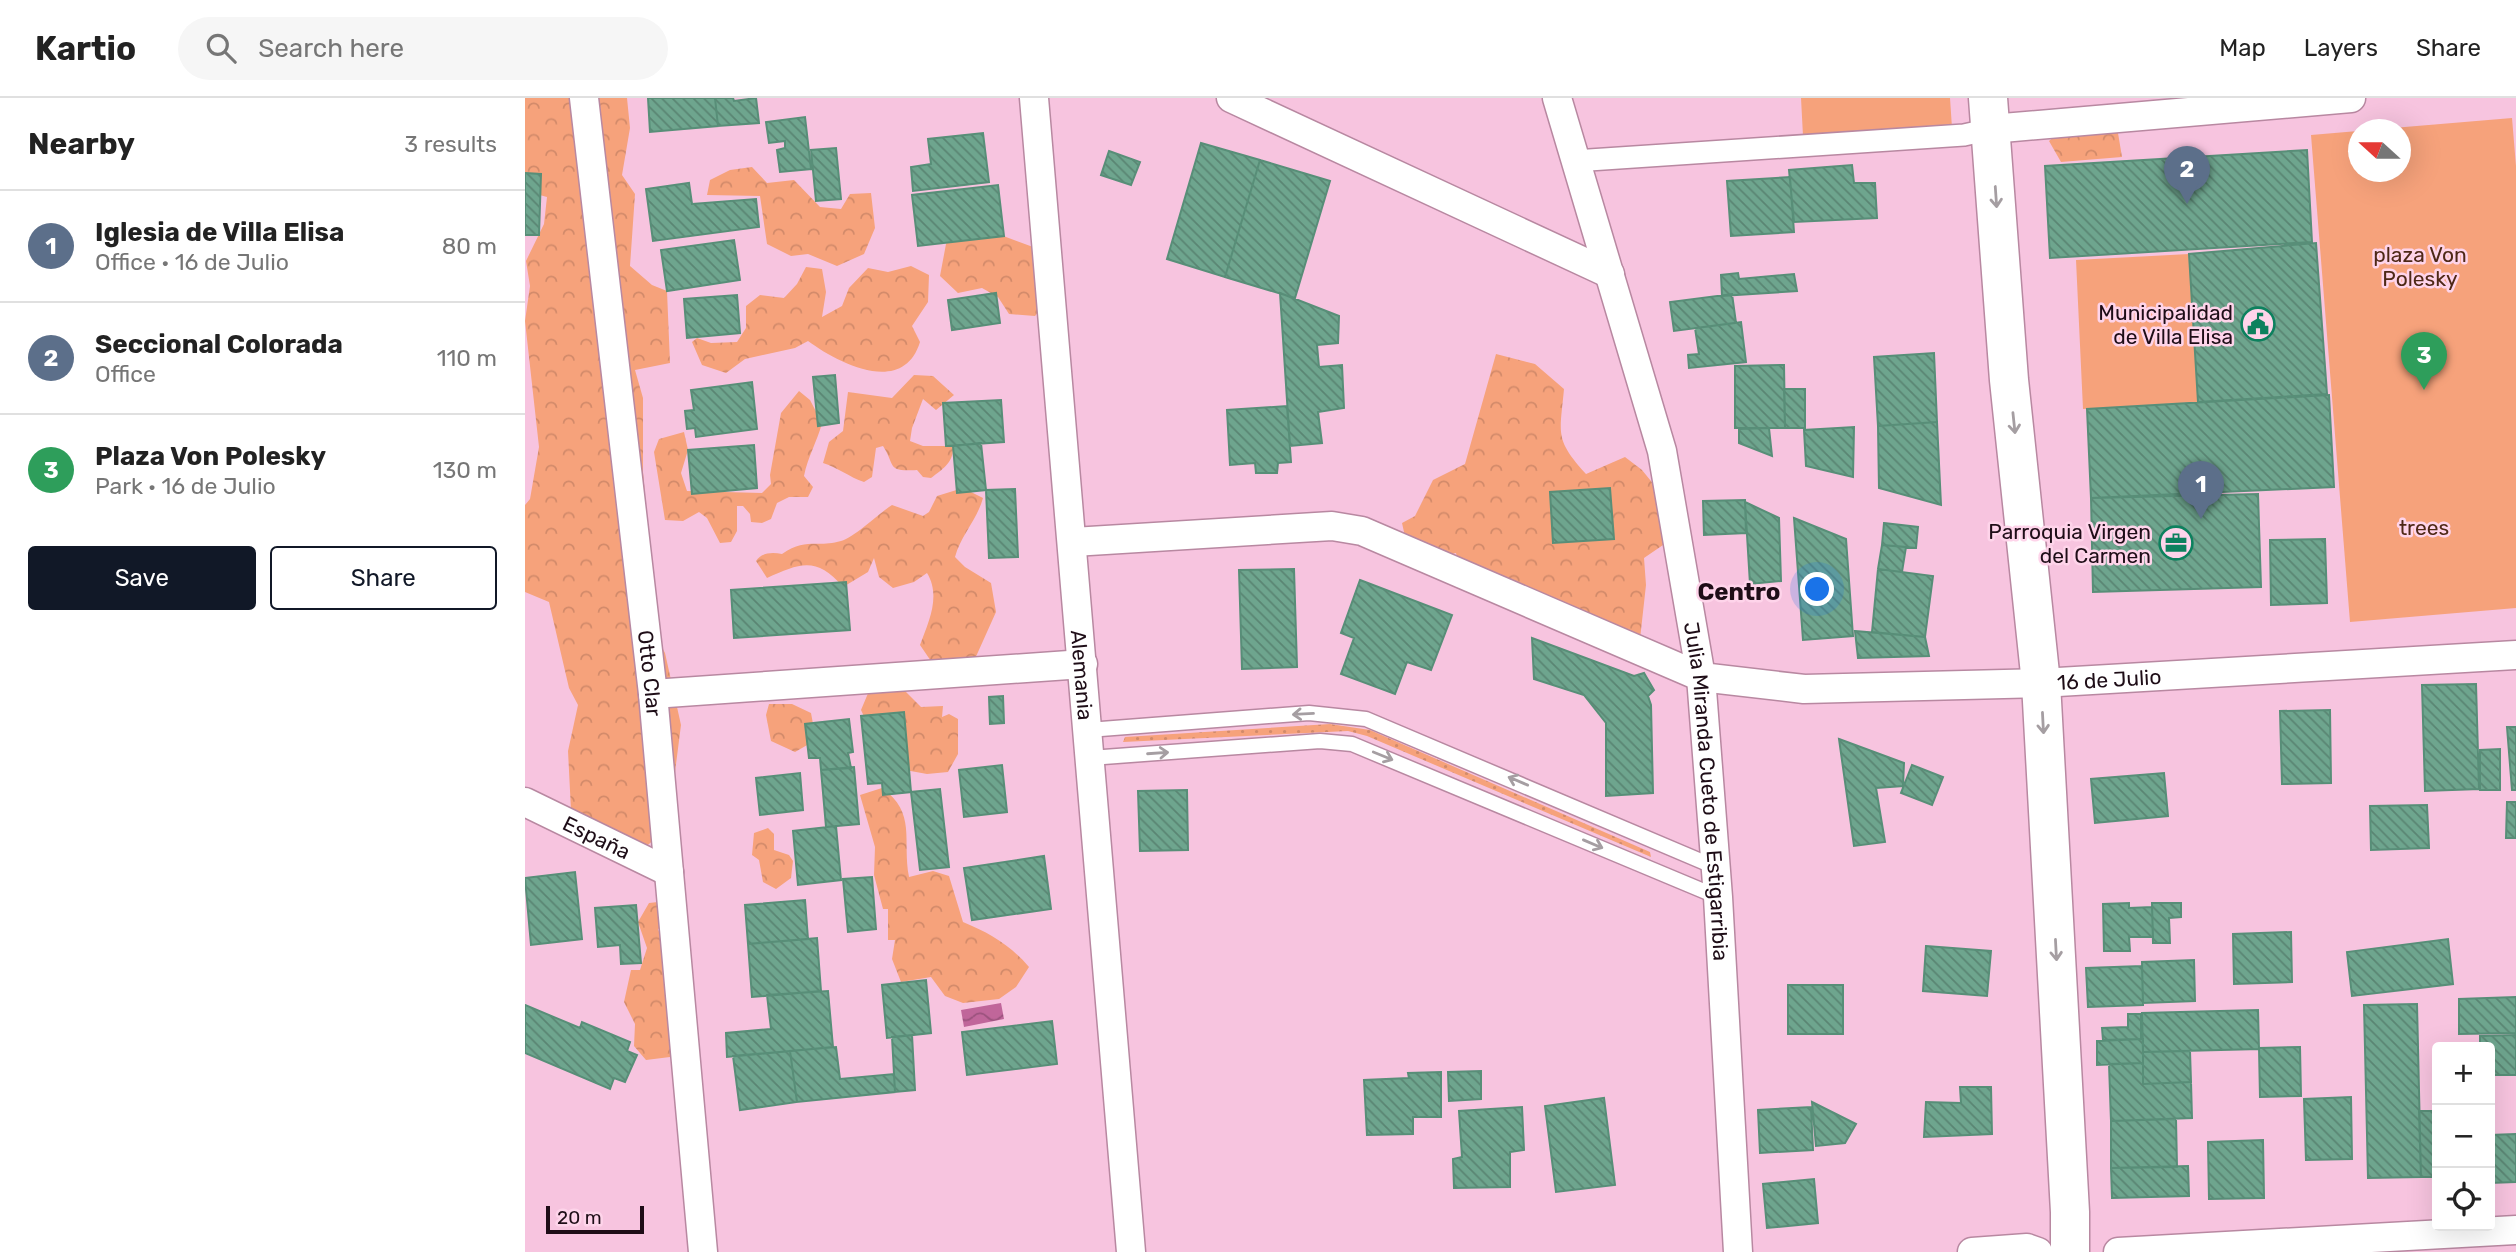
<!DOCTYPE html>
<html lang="en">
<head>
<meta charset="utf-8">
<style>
  body { margin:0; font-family:Rubik,sans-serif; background:#f6f6f6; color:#222 }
  .controls { position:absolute; right:21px; bottom:21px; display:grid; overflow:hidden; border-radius:7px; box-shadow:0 7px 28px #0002 }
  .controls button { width:63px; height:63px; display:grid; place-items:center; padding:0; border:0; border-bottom:2px solid #e0e0e0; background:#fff; color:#222; font:35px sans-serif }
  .compass { position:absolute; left:1823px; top:21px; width:63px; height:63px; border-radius:50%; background:#fff; box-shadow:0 7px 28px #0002; rotate:291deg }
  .scale { position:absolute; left:21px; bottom:18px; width:98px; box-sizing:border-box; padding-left:7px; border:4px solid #1e0d17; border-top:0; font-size:19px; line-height:24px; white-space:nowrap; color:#1e0d17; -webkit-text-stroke:5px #fed4ea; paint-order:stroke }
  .you { position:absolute; left:1293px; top:492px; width:24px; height:24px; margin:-18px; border:5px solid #fff; border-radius:50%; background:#1a73e8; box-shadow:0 0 0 10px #1a73e833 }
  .badge { display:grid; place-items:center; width:46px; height:46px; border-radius:50%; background:#111827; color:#fff; font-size:23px; font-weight:700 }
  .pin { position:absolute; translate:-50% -58px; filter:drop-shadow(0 2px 4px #0008) }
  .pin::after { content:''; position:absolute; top:37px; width:24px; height:21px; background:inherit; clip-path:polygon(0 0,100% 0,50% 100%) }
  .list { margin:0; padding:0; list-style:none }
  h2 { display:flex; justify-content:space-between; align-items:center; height:91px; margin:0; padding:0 28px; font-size:30px }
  h2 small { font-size:23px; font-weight:400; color:#767676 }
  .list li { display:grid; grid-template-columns:46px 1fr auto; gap:21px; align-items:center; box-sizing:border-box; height:112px; padding:0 28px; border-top:2px solid #e0e0e0 }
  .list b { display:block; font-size:26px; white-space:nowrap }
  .list p { margin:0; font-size:23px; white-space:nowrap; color:#767676 }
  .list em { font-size:23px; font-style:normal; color:#767676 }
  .actions { display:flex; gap:14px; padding:21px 28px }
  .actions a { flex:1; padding:16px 0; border:2px solid #111827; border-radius:7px; text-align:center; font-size:24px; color:#111827 }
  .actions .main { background:#111827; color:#fff }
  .icon { flex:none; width:38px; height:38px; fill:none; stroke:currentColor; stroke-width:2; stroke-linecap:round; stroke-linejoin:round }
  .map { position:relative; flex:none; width:1991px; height:1154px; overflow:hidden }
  header { display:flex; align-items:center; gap:42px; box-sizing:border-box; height:98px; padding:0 35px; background:#fff; border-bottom:2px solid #e0e0e0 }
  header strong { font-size:33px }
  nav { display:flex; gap:38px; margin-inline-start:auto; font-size:24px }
  .search { width:490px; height:63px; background:#f6f6f6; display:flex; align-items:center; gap:18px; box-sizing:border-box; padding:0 24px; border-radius:38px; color:#767676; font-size:26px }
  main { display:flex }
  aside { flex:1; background:#fff }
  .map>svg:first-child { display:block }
  .grass { fill:url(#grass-dots) }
  .forest { fill:url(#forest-crowns) }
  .park { fill:#f6a27b }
  .water { fill:url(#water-waves) }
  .building { fill:url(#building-back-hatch); stroke:#588e78; stroke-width:2 }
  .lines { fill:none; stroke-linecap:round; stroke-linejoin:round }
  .service-casing { stroke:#b888a1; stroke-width:17 }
  .pedestrian-casing { stroke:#b888a1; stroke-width:24 }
  .minor-casing { stroke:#b888a1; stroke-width:31 }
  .secondary-casing { stroke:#b888a1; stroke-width:41 }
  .service { stroke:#fff; stroke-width:14 }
  .pedestrian { stroke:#fff; stroke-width:21 }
  .minor { stroke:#fff; stroke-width:28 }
  .secondary { stroke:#fff; stroke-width:38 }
  .oneway { stroke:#a59ea2 }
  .labels { text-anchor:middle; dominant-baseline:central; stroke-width:5; stroke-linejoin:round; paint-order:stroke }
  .park-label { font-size:21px; fill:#4e2816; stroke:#fed4ea }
  .poi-label { font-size:21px; fill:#1e0d17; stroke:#fed4ea; text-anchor:end }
  .street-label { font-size:21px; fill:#1e0d17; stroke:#fed4ea }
  .quarter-label { font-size:24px; font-weight:bold; fill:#1e0d17; stroke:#fed4ea }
</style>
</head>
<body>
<header>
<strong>Kartio</strong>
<div class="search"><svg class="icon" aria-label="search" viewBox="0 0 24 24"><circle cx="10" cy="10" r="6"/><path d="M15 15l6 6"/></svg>Search here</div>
<nav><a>Map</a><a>Layers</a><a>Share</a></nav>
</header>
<main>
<aside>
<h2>Nearby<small>3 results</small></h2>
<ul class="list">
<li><span class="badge" style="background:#5c6f8a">1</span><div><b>Iglesia de Villa Elisa</b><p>Office · 16 de Julio</p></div><em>80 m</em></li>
<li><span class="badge" style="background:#5c6f8a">2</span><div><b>Seccional Colorada</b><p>Office</p></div><em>110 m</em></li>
<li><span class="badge" style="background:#2e9e5b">3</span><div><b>Plaza Von Polesky</b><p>Park · 16 de Julio</p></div><em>130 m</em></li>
</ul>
<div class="actions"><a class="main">Save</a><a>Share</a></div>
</aside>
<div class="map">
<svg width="1991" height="1154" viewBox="0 0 1991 1154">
  <defs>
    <pattern id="grass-dots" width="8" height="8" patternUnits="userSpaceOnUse" patternTransform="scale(1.75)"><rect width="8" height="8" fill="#f6a27b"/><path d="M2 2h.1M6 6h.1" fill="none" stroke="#d28a6a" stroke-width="1.8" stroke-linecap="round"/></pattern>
    <pattern id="forest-crowns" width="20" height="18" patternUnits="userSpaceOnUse" patternTransform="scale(1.75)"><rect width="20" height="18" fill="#f6a27b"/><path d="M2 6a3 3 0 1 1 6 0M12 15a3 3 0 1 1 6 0" fill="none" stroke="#d28a6a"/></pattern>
    <pattern id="water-waves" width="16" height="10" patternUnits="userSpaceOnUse" patternTransform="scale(1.75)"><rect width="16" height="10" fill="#c0669a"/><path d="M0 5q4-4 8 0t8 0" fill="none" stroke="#9b527d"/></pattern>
    <pattern id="building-back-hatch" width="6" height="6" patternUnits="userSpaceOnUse" patternTransform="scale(1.75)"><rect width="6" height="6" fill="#6ea58e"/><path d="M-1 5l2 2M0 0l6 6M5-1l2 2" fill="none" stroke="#5a8573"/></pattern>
  </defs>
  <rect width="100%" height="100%" fill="#f7c4df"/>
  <path class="grass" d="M805,626L845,632L1125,754L1126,759L842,638L823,633L598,644L600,639Z"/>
  <path class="forest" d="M0,0H102L105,30L97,77L110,96L105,168L127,187L142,193L145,265L110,272L118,300V374L124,443L118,513L140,555L156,627L143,729L105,763L47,732L43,653L53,607L44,590L24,504L0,494V407L5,401L14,349L0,223L5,188L1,163L19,126L22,99L0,93Z
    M1541,28L1592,29L1597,59L1536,64L1524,43Z
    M227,69L242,85L269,82L295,109L316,111L325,96L346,95L350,130L339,156L312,168L283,156L266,158L242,146L235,98L182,97L185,82L205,72Z
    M473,136L508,149L526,200L510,218L484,216L473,199L457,190L433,195L415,178L421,146L425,139Z
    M386,168L404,177L403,204L387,228L395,244C378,299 313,265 283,243L270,250L220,261L201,275L177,267L167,244L172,240L186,245L212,244L221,230V208L235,197L259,200L272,186L281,169L297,171L301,194L297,219L317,208L324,190L343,170L363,174Z
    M971,256L1010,266L1039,291C1035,336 1029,341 1061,376L1100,359L1117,372L1147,409L1138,447L1119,460L1121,487L1115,541L1060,513L1033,520L937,483L931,455L886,466L877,425L890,418L908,382L940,366Z
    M389,277L408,278L429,297L411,312L398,301L387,330L385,343L398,348H428C429,364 418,371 406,380L398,379L392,372C361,374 371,368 358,348L351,350L347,379L339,384C324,379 314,370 298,365L304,344L318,333L323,294L367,300Z
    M274,293L285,302L297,325C292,344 283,358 279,378L288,389L283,399H264L252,405L246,421L237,425L226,424L225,416L218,408H212V433L206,444L195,445L182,420L174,414L158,423L140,422L129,354L134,341L159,334L163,352L156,375L162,393L237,395L246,386L245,377L256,315Z
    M438,390L458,400C452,422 436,437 430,459L440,469L466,485L471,514L449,563L410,569L395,547C404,523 416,498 402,475L389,484L368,490L354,479L349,460L343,474L318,489C292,458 275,465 242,480L231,463C237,454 248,454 257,456C281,439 292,450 316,443C330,439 353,416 367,407L398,418L404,414L412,398Z
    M372,585L396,609L418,608L417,619L424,616L433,621V656L423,674L402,676L380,672L342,625L336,612L344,593Z
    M244,606H267L286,615L291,642L270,654L246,643L241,617Z
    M357,690C392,715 377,742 384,779L408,773L424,778L438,824C465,835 485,847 504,869L491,889L474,901L438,905L420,898L406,879L376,884L367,861L370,842H363V811H358L349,777L350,749L335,697Z
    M243,730L249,736V752L264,757L268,763L266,780L251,791L238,784L234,762L227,757L229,735Z
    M133,804L144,826L133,831L137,842L136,851L144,855L152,945L145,959L121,962L109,948L110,926L99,904L106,872H115L122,850L113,824L124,805Z"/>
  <path class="park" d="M1276,0H1425L1427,30L1278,38Z
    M1987,20L1991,68V510L1825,524L1786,37L1833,33L1834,74H1876V32L1856,31Z
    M1664,156L1673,304L1558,311L1551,162Z"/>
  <path class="water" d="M476,905L479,921L439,929L436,912Z"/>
  <path class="building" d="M123,0H190L193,28L125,34Z
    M190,0H208L209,3L231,0L234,25L193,28Z
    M280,19L286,71L255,74L252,52L260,50V43L244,45L241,24Z
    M458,35L464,84L388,93L386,69L406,66L403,41Z
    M676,45L735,62L700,179L642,161Z
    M311,50L316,101L291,103L286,52Z
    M1782,52L1787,144L1525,160L1520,68Z
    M584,53L615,64L606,87L576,77Z
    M735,62L805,83L770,200L700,179Z
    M1327,67L1329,85H1350L1352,120L1269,124L1264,72Z
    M0,75L16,76L14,137H0Z
    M1265,79L1269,134L1206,138L1202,83Z
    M164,85L167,106L231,101L234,129L128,143L121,91Z
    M473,87L479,138L393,148L387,97Z
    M209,142L215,182L142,193L136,152Z
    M1791,145L1802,296L1673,304L1664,156Z
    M1213,175L1214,181L1269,176L1272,193L1197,198L1196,177Z
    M471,195L475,225L427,232L423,202Z
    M755,195L814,218L813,245L792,247L794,269L817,267L819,310L793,314L797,345L765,348Z
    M1207,196L1211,225L1149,233L1145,204Z
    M212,197L215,235L162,240L159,201Z
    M1216,224L1221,264L1164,270L1163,257L1174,256L1170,230Z
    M1409,255L1412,324L1353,328L1349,259Z
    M1259,267L1260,330H1210V268Z
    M310,277L314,325L293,328L288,279Z
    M227,284L232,331L171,339L170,330L162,331L160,313L169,312L166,292Z
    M1259,291H1280V330H1260Z
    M1804,297L1809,389L1566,400L1562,311Z
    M476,302L479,344L421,348L418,305Z
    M762,308L766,364L753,365L752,375H731L730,365L705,367L702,312Z
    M1412,324L1416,407L1354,390L1353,328Z
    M1329,329L1328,379L1281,368L1279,332Z
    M1244,330L1247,358L1214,345V331Z
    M456,345L461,392L432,395L428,348Z
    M229,347L232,390L167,396L163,352Z
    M1085,390L1089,441L1028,445L1025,394Z
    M490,391L493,459L464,460L461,392Z
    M1733,396L1736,489L1568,494L1566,400Z
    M1220,402L1221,435L1179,437L1178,403Z
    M1220,404L1254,420L1256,483L1225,486Z
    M1269,420L1321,441L1328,538L1278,542Z
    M1359,425L1393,429L1391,450L1357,447Z
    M1800,441L1802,505L1746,507L1745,442Z
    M1357,447L1381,449L1377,474L1353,471Z
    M769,471L772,569L717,571L714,472Z
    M1353,471L1408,478L1400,539L1347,534Z
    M835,482L927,517L906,572L882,564L870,596L816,576L829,540L816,535Z
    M321,484L325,532L209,540L206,492Z
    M1330,533L1400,539L1404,558L1333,560Z
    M1007,540L1109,578L1119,575L1129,592L1123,598L1126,607L1128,695L1081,698V625L1059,597L1009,581Z
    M1951,586L1954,691L1900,693L1897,587Z
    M478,598L479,625L465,626L464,599Z
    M1805,612L1806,685L1757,686L1755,613Z
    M379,614L386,694L358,697L357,685L343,686L336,618Z
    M324,621L328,654L323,655L326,670L296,672L295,660H284L280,626Z
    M1982,629H1991V692H1987Z
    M1314,641L1379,665L1378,688L1351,690L1360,744L1329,748Z
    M1975,651V692H1955V652Z
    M477,667L482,714L439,719L434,672Z
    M1387,667L1418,679L1407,707L1376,695Z
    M329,669L334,726L301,729L296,672Z
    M275,675L278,712L235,717L231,680Z
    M1639,675L1643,718L1570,725L1566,681Z
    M415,691L424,769L395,772L386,694Z
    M662,692L663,752L615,753L613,693Z
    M1982,704H1991V740H1981Z
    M1902,707L1904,750L1846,752L1845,708Z
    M311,728L316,782L273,787L268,733Z
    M519,758L526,811L447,822L439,770Z
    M50,774L57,841L6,847L0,780Z
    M347,779L351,831L323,834L318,781Z
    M280,802L283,841L223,846L220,807Z
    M1604,805V810L1627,809L1628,839H1604L1605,853H1579L1578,806Z
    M1627,805H1656V819L1644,820L1645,845H1628Z
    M111,807L116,865L96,866L95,847L73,849L70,810Z
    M1766,834L1767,884L1709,886L1708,836Z
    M292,840L296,893L227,899L223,846Z
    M1923,841L1928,886L1827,898L1822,854Z
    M1401,848L1466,853L1462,898L1398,893Z
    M1669,862L1670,903L1618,905L1617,864Z
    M1617,868L1618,907L1563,909L1561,870Z
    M401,882L406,935L362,940L357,887Z
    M1263,887H1318V936H1263Z
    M303,893L308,949L202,959L201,935L246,931L242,897Z
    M1991,899V935L1934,936V901Z
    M1892,906L1896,1079L1843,1080L1839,907Z
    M0,907L55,930L57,924L105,944L102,953L112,957L100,984L89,980L85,991L0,955Z
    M1733,912L1734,951L1618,954L1617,915Z
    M1603,916H1616V941L1578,942L1577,930L1603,929Z
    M527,923L532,966L442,977L437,934Z
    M387,937L390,992L370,994L367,939Z
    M1991,937V977H1965V949H1955V938Z
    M1618,941V965L1572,967V943Z
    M311,949L315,981L369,976L370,994L272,1004L265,953Z
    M1775,949L1776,998L1735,999L1734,950Z
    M265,953L272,1004L215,1012L208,958Z
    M1665,953L1666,984L1618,986V954Z
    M1618,965V986L1666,984L1667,1020L1586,1023L1584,966Z
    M956,973V1001L924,1003L923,974Z
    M916,974V1019H888V1036L842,1037L839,982L884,980L883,975Z
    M1435,989H1466L1467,1036L1399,1039L1401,1004L1436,1005Z
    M1826,999L1827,1061L1781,1062L1779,1001Z
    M1079,1000L1090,1087L1031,1094L1020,1008Z
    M1287,1004L1331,1026L1320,1045L1291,1048Z
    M997,1009L999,1052L985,1054V1089L929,1090L928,1061L937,1059L934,1013Z
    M1286,1009L1288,1052L1235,1055L1233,1012Z
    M1894,1013H1912V1079H1896Z
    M1651,1021L1652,1069L1586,1070V1023Z
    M1991,1036V1084L1965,1085V1037Z
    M1738,1042L1739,1100L1684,1101L1683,1044Z
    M1663,1068L1664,1098L1587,1100L1586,1070Z
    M1289,1081L1293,1125L1242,1130L1238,1086Z"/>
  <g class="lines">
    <defs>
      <path id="service" d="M563,632L784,615L841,621L1190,769
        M565,660L795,643L827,646L1193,799"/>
      <path id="pedestrian" d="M1049,63L1439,37L1466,31"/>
      <g id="minor">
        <path id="s1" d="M59,0L128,596L178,1154"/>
        <path id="s2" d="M509,0L606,1154"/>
        <path d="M706,0L1085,176"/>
        <path id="s3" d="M1032,0L1137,353L1176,579L1193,799L1213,1154"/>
        <path d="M1466,31L1826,0"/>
        <path id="s4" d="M548,444L807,428L837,433L1176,579L1279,591L1516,585L1991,557"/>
        <path d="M128,596L558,566"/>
        <path id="s5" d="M0,704L144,774"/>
        <path d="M1447,1154L1502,1150L1513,1154"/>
        <path d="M1593,1154L1991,1132"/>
      </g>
      <path id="secondary" d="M1463,0L1484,282L1516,585L1545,1114V1154"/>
    </defs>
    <use href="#service" class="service-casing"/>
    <use href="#pedestrian" class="pedestrian-casing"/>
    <use href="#minor" class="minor-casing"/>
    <use href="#secondary" class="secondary-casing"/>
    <use href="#service" class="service"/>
    <use href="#pedestrian" class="pedestrian"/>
    <use href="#minor" class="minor"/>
    <use href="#secondary" class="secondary"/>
  </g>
  <defs><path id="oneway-shaft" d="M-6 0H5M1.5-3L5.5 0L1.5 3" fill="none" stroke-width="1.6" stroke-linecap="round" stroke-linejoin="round" transform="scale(1.75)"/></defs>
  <g class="oneway">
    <use href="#oneway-shaft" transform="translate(1471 99) rotate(86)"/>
    <use href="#oneway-shaft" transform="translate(1489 325) rotate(84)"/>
    <use href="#oneway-shaft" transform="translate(778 616) rotate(177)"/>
    <use href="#oneway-shaft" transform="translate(1518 625) rotate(87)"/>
    <use href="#oneway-shaft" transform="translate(633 655) rotate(-4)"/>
    <use href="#oneway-shaft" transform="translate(858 658) rotate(22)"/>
    <use href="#oneway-shaft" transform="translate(993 683) rotate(-157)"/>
    <use href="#oneway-shaft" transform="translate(1068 746) rotate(23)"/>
    <use href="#oneway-shaft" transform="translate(1531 852) rotate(87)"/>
  </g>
  <defs>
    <symbol id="civic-ring" viewBox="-11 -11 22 22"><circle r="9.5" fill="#fed4ea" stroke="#0d815e" stroke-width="1.5"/><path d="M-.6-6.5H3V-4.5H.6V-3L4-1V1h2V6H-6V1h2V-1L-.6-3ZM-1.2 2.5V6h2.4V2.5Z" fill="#0d815e"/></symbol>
    <symbol id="office-ring" viewBox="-11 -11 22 22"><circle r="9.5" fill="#fed4ea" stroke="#0d815e" stroke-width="1.5"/><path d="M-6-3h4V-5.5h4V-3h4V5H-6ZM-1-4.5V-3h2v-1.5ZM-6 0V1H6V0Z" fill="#0d815e"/></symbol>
  </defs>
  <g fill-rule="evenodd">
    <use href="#civic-ring" x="1714" y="207" width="38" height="38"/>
    <use href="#office-ring" x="1632" y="426" width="38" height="38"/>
  </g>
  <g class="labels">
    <g class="park-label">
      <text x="1895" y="156">plaza Von<tspan x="1895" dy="24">Polesky</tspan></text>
      <text x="1899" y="429">trees</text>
    </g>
    <g class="poi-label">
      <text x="1708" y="214">Municipalidad<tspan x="1708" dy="24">de Villa Elisa</tspan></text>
      <text x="1626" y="433">Parroquia Virgen<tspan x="1626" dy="24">del Carmen</tspan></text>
    </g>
    <g class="street-label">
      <text stroke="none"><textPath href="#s1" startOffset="579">Otto Clar</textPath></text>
      <text stroke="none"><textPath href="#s2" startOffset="579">Alemania</textPath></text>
      <text stroke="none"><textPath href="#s4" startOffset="1068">16 de Julio</textPath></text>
      <text stroke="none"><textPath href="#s3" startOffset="712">Julia Miranda Cueto de Estigarribia</textPath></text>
      <text stroke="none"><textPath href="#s5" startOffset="80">España</textPath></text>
    </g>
    <g class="quarter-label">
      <text x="1214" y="494">Centro</text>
    </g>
  </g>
</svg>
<div class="controls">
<button>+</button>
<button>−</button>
<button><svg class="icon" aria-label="locate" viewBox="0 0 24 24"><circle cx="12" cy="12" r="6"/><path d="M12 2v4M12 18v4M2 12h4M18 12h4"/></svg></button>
</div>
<svg class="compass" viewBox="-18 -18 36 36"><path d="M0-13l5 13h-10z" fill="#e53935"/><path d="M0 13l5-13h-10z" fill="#767676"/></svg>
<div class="scale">20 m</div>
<div class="you"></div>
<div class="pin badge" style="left:1676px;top:421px;background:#5c6f8a">1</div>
<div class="pin badge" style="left:1662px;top:106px;background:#5c6f8a">2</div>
<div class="pin badge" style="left:1899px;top:292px;background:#2e9e5b">3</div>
</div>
</main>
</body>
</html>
